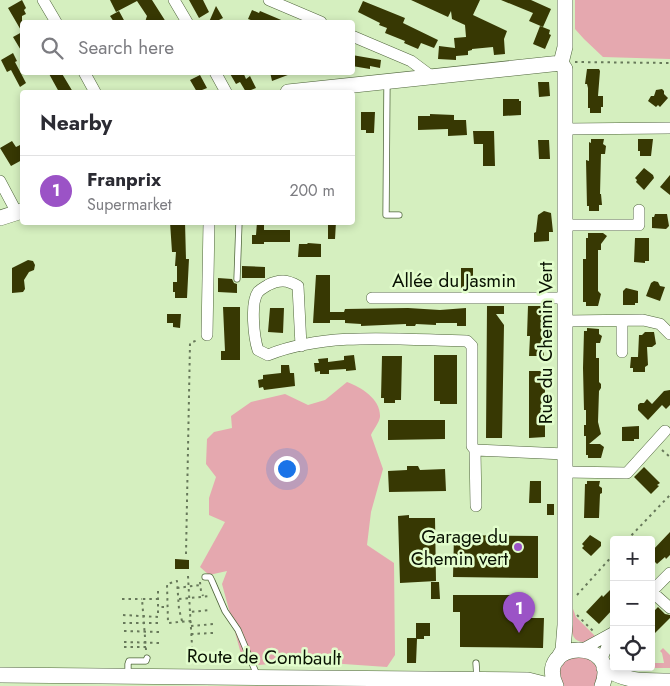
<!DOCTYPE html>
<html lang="en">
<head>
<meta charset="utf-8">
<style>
  body { margin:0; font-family:Jost,sans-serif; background:#f2f2f3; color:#2b2b33 }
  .controls { position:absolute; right:15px; bottom:15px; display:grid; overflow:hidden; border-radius:5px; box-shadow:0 2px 8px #0003 }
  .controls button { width:45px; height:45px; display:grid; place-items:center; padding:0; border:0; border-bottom:1px solid #e1e1e2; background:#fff; color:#2b2b33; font:25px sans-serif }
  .you { position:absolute; left:286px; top:468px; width:18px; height:18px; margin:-12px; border:4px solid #fff; border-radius:50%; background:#1a73e8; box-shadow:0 0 0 8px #1a73e833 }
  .badge { display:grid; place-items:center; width:32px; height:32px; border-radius:50%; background:#9b53c6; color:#fff; font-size:16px; font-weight:700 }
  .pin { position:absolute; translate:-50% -41px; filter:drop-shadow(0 1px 2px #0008) }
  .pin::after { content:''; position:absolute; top:26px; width:18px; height:15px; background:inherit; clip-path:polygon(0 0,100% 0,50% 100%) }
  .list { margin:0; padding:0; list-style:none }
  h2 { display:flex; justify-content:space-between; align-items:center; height:65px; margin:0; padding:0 20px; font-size:21px }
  h2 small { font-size:16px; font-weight:400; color:#7c7c81 }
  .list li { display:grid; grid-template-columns:32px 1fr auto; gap:15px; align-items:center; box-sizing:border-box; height:70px; padding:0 20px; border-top:1px solid #e1e1e2 }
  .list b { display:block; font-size:19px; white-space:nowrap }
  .list p { margin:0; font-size:16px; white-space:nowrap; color:#7c7c81 }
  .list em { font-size:16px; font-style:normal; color:#7c7c81 }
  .icon { flex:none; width:28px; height:28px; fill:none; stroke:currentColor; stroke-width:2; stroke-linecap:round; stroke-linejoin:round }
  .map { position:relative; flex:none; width:670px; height:686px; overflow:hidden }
  .search { position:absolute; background:#fff; box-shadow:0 2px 8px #0003; left:20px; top:20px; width:335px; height:55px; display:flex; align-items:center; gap:12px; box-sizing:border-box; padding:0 18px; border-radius:5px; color:#7c7c81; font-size:19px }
  .panel { position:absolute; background:#fff; box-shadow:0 2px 8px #0003; left:20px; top:90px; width:335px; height:135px; border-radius:5px }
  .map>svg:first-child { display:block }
  .green { fill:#e5a8af }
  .building { fill:#373803 }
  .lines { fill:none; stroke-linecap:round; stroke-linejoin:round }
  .lane-casing { stroke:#4f653b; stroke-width:7 }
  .street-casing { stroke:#4f653b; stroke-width:12 }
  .secondary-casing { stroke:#4f653b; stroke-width:16 }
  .path { stroke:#67785a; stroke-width:2; stroke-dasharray:2.5 4; stroke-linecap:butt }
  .lane { stroke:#fff; stroke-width:5.5 }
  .street { stroke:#fff; stroke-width:11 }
  .secondary { stroke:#fff; stroke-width:15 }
  .poi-dot { fill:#9b53c6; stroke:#e2fdcc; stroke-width:2 }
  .labels { text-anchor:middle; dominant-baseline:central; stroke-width:5; stroke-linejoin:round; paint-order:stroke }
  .street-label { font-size:19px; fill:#081102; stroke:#e2fdcc }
  .poi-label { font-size:19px; fill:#081102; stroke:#e2fdcc; text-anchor:end }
</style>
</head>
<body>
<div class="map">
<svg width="670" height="686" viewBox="0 0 670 686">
  <rect width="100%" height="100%" fill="#d5efbf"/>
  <path class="green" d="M575,0H670V59L603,57L584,39L575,29Z
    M347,382C361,387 381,399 380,417C379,423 373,430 371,435L383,469L371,512L367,545L394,563L395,655L387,667L300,661L259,665L241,654L222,584L227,571L209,575L200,567L225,522L209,515V498L216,477L206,464L207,439L214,432L232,428L231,416L251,402L285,394L308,405L325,400Z
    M572,606L576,617L598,639C567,650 571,629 572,606Z
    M663,648L670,655V668H645L651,667V663H664L662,653L660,651Z
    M585,655L599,669L597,686H562L559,672L565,660Z"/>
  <path class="building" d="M22,0L26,8L24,10L26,14L22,16V52L13,37L22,32L8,8Z
    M110,0H152L166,22H145L147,16L137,1L116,12Z
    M189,0H203L209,12L199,18Z
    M411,0H480L473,15L507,31L504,39L505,54L494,55L493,47L472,49V50L468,51V55L456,56V60L438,59L439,46L455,48L454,38L466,37L465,25L452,19L451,11L448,17Z
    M501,0H531L551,9L543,27L529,21L533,13Z
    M363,1L405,18L403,23L438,40L434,48L421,43L418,49L404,43L405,41L385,33L387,28L379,25L380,23L358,12Z
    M216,6L223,18L215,22H209Z
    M252,10L259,13L260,11L286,22H256L248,19Z
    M119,11L125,22H114L110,16Z
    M540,26L550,30L549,34L551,35L545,49L533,44Z
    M13,53L17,61L15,62L26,83L20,87L11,70L7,72L1,60Z
    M352,55L381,60L380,68L370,66V69L352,66Z
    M587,69H599L600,71L598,96H603V107H601V113H590V108H588V88L587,84H585Z
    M48,72H61L73,92H59Z
    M229,72H243L246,79L250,76L256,88L246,92L240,82L236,84Z
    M270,72H293V73L272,81Z
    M200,75L207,88L197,92L190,80Z
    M538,82H549L550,96L539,97Z
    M662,89L664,91V94L668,98L660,107L658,105L656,107L648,101L651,96H654L656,90Z
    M503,99H519V101H521V115L503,116Z
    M361,112H375L374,133H366V130H361Z
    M430,114L454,115V120H466L467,135L448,136V129L418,130V116H430Z
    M473,131H494L495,166H483V144H474Z
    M591,139H604L603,144L606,146L605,154H601L600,194H601L602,205H599V211H589V206H587L586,160L589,161V142L591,143Z
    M638,139H653L651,156H640V151H638Z
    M538,140H549L550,159H539Z
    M12,141L16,147L22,144V160L11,166L0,148Z
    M644,168L653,175L654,178L644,190L636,182L637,180L635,178Z
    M670,175V195L660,187Z
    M544,211L551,213L553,232H549V241L534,242V233L536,232L538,215Z
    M655,214H667L669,226L666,229L652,228V217H654Z
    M170,222H185L186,259H189L187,298H175V292H173V282H177V266H175L176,252H172Z
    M257,222H264V230H290V242H264V244H252V235H256Z
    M328,222H336L335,239H328Z
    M588,233H603L607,236L601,244V250H598V291L601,294L598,306H586V302H583V259H586V238H588Z
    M635,238H649V261H645V263L634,262Z
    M308,243L321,244V257H298L299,244H307Z
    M28,260L33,261L35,265L34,270L29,272L24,280L25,289L23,292L12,293V268Z
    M242,266L265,267V278H242Z
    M461,268H473V288H461Z
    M316,275H330V312H344L345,309L408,308L440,310L466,308V326H457V323H436V325L416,324L415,326H406V324L361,326V324L345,323V320H330V323H313Z
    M218,278L232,279L234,283L237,284V293L218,292Z
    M654,281L658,282L660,286L665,287L660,301L646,296L651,283Z
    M626,288L638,291V303H635V305H623V291Z
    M487,306H504V314H496L504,325L502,438H486Z
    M528,306H543L544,356H529L530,336H527Z
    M223,307H240V360H221V351H225Z
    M270,308H284L283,333L268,332Z
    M167,314H181L180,328L173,327V323H167Z
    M587,328L599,329V334L602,336L600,343H596V358H599V382L601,384V388L599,391L598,422L601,434L589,444H600L604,447L601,458H588V455H586V436H584V425H586V410H584L583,368L584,331H587Z
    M645,332H654L656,344L652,347H647L648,365L645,367V372H633V368H630L631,357H638L639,335H642Z
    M354,355L356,370L346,371V369L329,370V374H320V371L315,372L314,363H319L318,359L328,358V362L344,360V356Z
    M434,355H457V404H440V401H434Z
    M382,356H402L401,400H395V403H384V398H381Z
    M281,365H289L290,373H294L295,386L264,390L263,387L259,388L258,380L263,379V375L281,373Z
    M529,371H545V437L529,438Z
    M670,390V405L666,409L662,405L648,420L638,410V405L640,403H644L647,399L652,404L664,391Z
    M388,420H445V439L388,440Z
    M639,426V439H634V441H622V427Z
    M407,466H418L420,470L445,469L446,491L389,492L388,471L407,470Z
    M644,467L660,483L657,485L659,486L651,494L634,477Z
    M530,481H541V503H529Z
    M587,481H600L599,486L602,488V493L600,494L599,518H584L585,484H587Z
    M547,504H554V515H547Z
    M409,515V518H435L436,581L400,583L398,516Z
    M670,532V555L666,559L665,557L657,564L655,562L651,565V552Z
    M454,535L538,536V578L453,577Z
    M590,535L601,542V546L591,556L582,548L584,546L582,544Z
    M175,559L189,560V569H175Z
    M431,582H439L440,599H431Z
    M614,586V608L599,624L586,612L602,595L603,597Z
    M453,595H512V618H544L543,648L460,647V612H453Z
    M658,607L665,614L670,615V618L651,637V614Z
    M416,623H430V636H424V639H417L416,663H407V638H416Z"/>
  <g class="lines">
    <defs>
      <path id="lane" d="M387,83L386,215H399
        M237,279L239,222
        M205,577H210L212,581L225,611L238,630L257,675
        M476,663L477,679
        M128,676V664L129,661H146L147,658"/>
      <path id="street" d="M43,0L56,22
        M174,0L187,22
        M269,0L321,22
        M352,36L411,61L431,76
        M84,72L95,92
        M215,72L226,92
        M565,129L670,128
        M0,181L17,213
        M565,225H639V210
        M372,298H566
        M566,321L643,320L660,324L670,334
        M622,321V352
        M207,335L209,222
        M301,346L298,286C287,280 280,279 268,285C265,287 261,289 258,292C250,303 254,338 258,350L268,355C328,331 403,340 467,341L472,346V446L475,450L565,454
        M475,450L476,506
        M565,472L627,473L665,431
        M651,592L670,573
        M652,592L670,608
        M583,649L614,632
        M601,661L612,634"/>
      <path id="secondary" d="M561,63L565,47V0
        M288,92L561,63
        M0,218L22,211
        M557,660L563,650L565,625V69L561,63
        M604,668C627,682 643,681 670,681
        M0,675L528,680L552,686
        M556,686C534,639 622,637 602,686"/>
    </defs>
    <use href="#lane" class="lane-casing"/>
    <use href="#street" class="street-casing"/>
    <use href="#secondary" class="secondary-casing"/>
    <path class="path" d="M575,62L670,63
      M662,450L670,457
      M627,540L670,495
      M186,554L190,343L198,340
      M188,576L190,612
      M200,582L201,591L203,596
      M177,588L200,585
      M158,591V607H168
      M577,595L614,554
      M122,599H142
      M179,599L211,596
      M123,615L158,617V607
      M577,615L593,631
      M182,621L179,609L177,581L167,584L168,623L191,621
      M123,623H159
      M191,626L214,624
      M124,631L159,632
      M191,634L213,633
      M124,642L159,643
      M124,647H146
      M146,650L142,599H158
      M193,662L190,612L211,610"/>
    <use href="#lane" class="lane"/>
    <use href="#street" class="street"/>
    <use href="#secondary" class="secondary"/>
  </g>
  <circle class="poi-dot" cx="518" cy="547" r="5"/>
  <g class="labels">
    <g class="street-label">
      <text x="454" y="280">Allée du Jasmin</text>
      <text transform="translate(545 343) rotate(-90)">Rue du Chemin Vert</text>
      <text transform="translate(264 657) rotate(1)">Route de Combault</text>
    </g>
    <g class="poi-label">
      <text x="508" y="536">Garage du<tspan x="508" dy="22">Chemin vert</tspan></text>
    </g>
  </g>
</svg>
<div class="controls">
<button>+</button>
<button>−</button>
<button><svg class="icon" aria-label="locate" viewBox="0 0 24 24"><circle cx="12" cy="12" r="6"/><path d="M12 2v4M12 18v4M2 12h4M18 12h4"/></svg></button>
</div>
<div class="you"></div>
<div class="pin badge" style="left:519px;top:633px">1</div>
<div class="search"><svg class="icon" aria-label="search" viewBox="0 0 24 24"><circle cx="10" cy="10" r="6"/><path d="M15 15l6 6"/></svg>Search here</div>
<section class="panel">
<h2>Nearby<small></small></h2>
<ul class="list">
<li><span class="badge">1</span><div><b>Franprix</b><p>Supermarket</p></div><em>200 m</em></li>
</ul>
</section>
</div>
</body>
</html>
